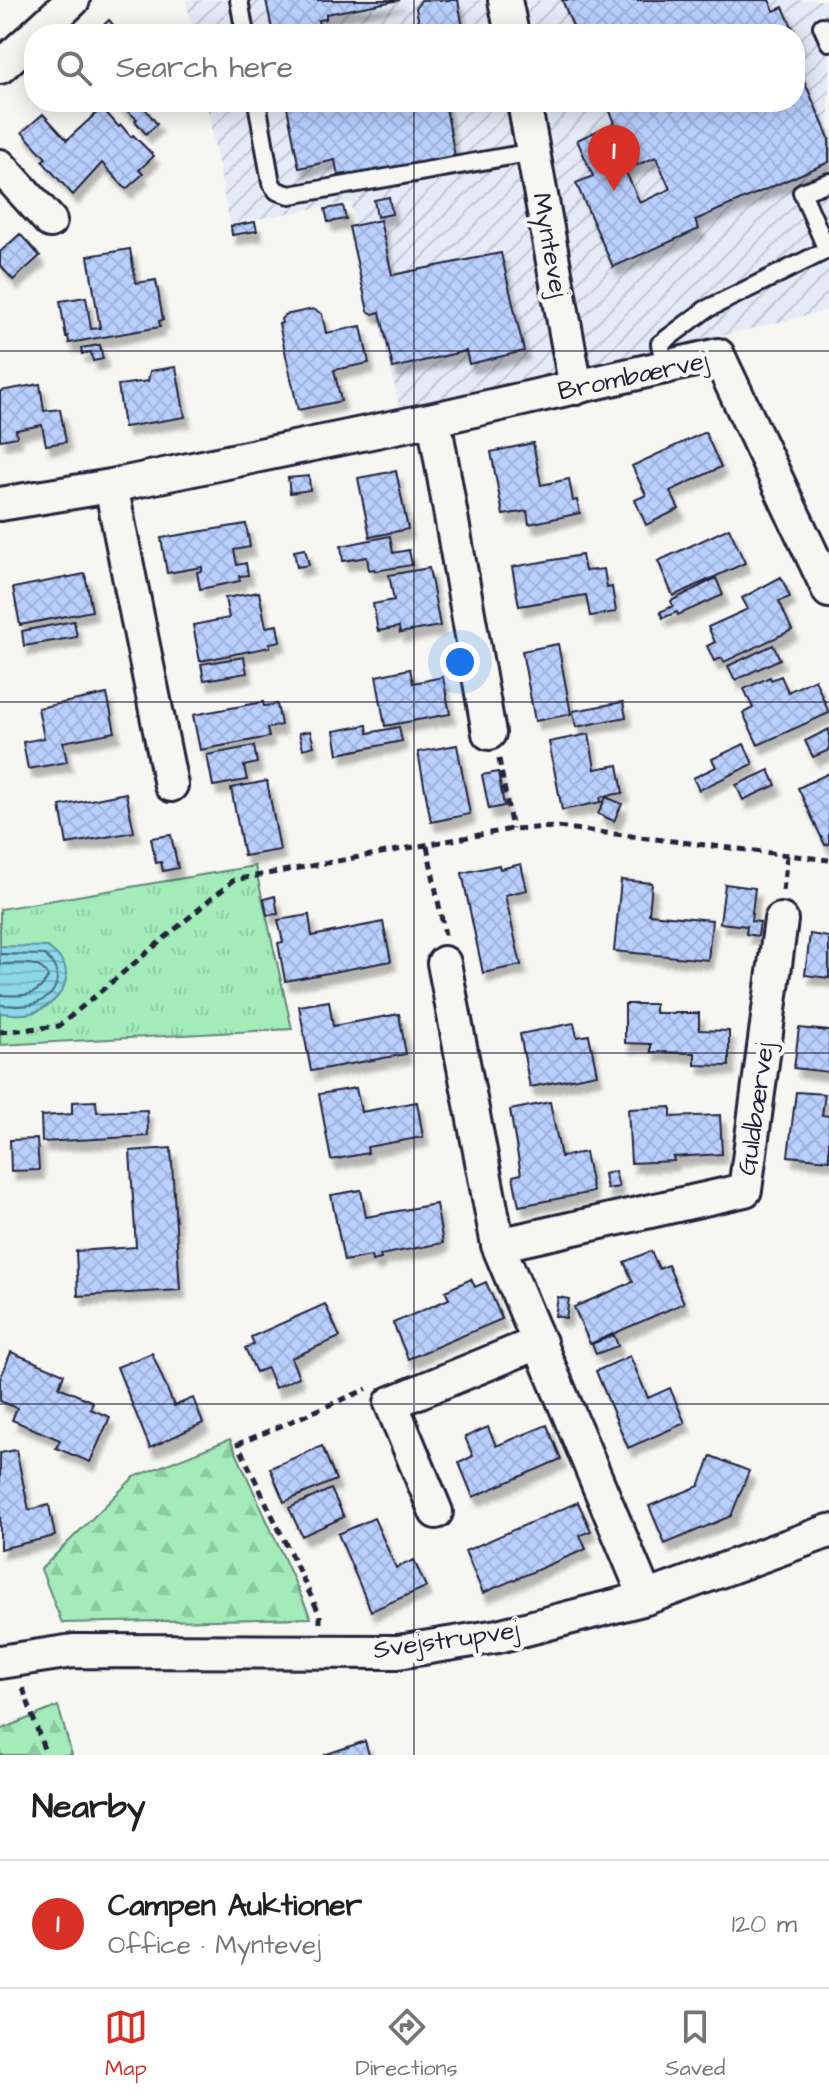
<!DOCTYPE html>
<html lang="en">
<head>
<meta charset="utf-8">
<style>
  body { margin:0; font-family:"Architects Daughter",sans-serif; background:#f6f6f6; color:#202124 }
  .you { position:absolute; left:460px; top:662px; width:28px; height:28px; margin:-20px; border:6px solid #fff; border-radius:50%; background:#1a73e8; box-shadow:0 0 0 12px #1a73e833 }
  .badge { display:grid; place-items:center; width:52px; height:52px; border-radius:50%; background:#d93025; color:#fff; font-size:26px; font-weight:700 }
  .pin { position:absolute; translate:-50% -66px; filter:drop-shadow(0 2px 4px #0008) }
  .pin::after { content:''; position:absolute; top:42px; width:28px; height:24px; background:inherit; clip-path:polygon(0 0,100% 0,50% 100%) }
  .list { margin:0; padding:0; list-style:none }
  h2 { display:flex; justify-content:space-between; align-items:center; height:104px; margin:0; padding:0 32px; font-size:34px }
  h2 small { font-size:26px; font-weight:400; color:#757577 }
  .list li { display:grid; grid-template-columns:52px 1fr auto; gap:24px; align-items:center; box-sizing:border-box; height:128px; padding:0 32px; border-top:2px solid #e0e0e0 }
  .list b { display:block; font-size:30px; white-space:nowrap }
  .list p { margin:0; font-size:26px; white-space:nowrap; color:#757577 }
  .list em { font-size:26px; font-style:normal; color:#757577 }
  .icon { flex:none; width:44px; height:44px; fill:none; stroke:currentColor; stroke-width:2; stroke-linecap:round; stroke-linejoin:round }
  .map { position:relative; flex:none; width:829px; height:1755px; overflow:hidden }
  .search { position:absolute; background:#fff; box-shadow:0 4px 20px #0003; left:24px; right:24px; top:24px; height:88px; display:flex; align-items:center; gap:20px; box-sizing:border-box; padding:0 28px; border-radius:32px; color:#757577; font-size:30px }
  .sheet { height:232px; background:#fff }
  nav { display:flex; justify-content:space-around; align-items:center; box-sizing:border-box; height:112px; border-top:2px solid #e0e0e0; background:#fff; font-size:22px; color:#757577 }
  nav a { display:grid; justify-items:center; gap:4px }
  nav .on { color:#d93025 }
  .map>svg:first-child { display:block }
  .industrial { fill:url(#industrial-furrows) }
  .grass { fill:url(#grass-tufts); stroke:#62877a; stroke-width:2 }
  .forest { fill:url(#forest-firs); stroke:#62877a; stroke-width:2 }
  .water { fill:url(#water-rules); stroke:#608fa3; stroke-width:2 }
  .lines { fill:none; stroke-linecap:round; stroke-linejoin:round }
  .shore { stroke:#4c6b80; stroke-width:2 }
  .building { fill:url(#building-cross-hatch); stroke:#22223b; stroke-width:2; fill-rule:evenodd; filter:url(#shadow) }
  .lane-casing { stroke:#22223b; stroke-width:22 }
  .street-casing { stroke:#22223b; stroke-width:38 }
  .path { stroke:#22223b; stroke-width:5; stroke-dasharray:8 6; stroke-linecap:butt }
  .lane { stroke:#f6f6f2; stroke-width:16 }
  .street { stroke:#f6f6f2; stroke-width:32 }
  .grid { fill:none; stroke:#22223b; stroke-width:2; stroke-opacity:0.55 }
  .labels { text-anchor:middle; dominant-baseline:central; stroke-width:8; stroke-linejoin:round; paint-order:stroke }
  .street-label { font-size:26px; fill:#22223b; stroke:#f6f6f2 }
</style>
</head>
<body>
<div class="map">
<svg width="829" height="1755" viewBox="0 0 829 1755">
  <defs>
    <pattern id="industrial-furrows" width="10" height="10" patternUnits="userSpaceOnUse" patternTransform="scale(2)"><rect width="10" height="10" fill="#e4ebf6"/><path d="M-1 1l2-2M0 10L10 0M9 11l2-2" fill="none" stroke="#c3c9d4"/></pattern>
    <pattern id="grass-tufts" width="24" height="20" patternUnits="userSpaceOnUse" patternTransform="scale(2)"><rect width="24" height="20" fill="#a3ecba"/><path d="M3 7l-1-3M5 7V3M7 7l1-3M15 17l-1-3M17 17v-4M19 17l1-3" fill="none" stroke="#8ccaa1"/></pattern>
    <pattern id="forest-firs" width="22" height="20" patternUnits="userSpaceOnUse" patternTransform="scale(2)"><rect width="22" height="20" fill="#a3ecba"/><path d="M5 1l3.5 6h-7zM16 11l3.5 6h-7z" fill="#8ccaa1"/></pattern>
    <pattern id="water-rules" width="6" height="5" patternUnits="userSpaceOnUse" patternTransform="scale(2)"><rect width="6" height="5" fill="#8ad8e8"/><path d="M0 2.5h6" fill="none" stroke="#77b9c8"/></pattern>
    <pattern id="building-cross-hatch" width="8" height="8" patternUnits="userSpaceOnUse" patternTransform="scale(2)"><rect width="8" height="8" fill="#b9d0ff"/><path d="M0 0l8 8M0 8l8-8" fill="none" stroke="#9fb2db"/></pattern>
    <filter id="shadow"><feDropShadow dx="5" dy="9" stdDeviation="2" flood-color="#0004"/></filter>
  </defs>
  <rect width="100%" height="100%" fill="#f6f6f2"/>
  <filter id="ink" filterUnits="userSpaceOnUse"><feTurbulence type="fractalNoise" baseFrequency=".0125" numOctaves="2"/><feDisplacementMap in="SourceGraphic" scale="16" xChannelSelector="R" yChannelSelector="G"/><feConvolveMatrix kernelMatrix="1 2 1 2 8 2 1 2 1" color-interpolation-filters="sRGB"/></filter>
  <g filter="url(#ink)">
    <path class="industrial" d="M186,0H829V310L401,413L350,202L230,224L206,102H795V34H193Z"/>
    <path class="grass" d="M255,866L292,1029L0,1045V909Z"/>
    <path class="forest" d="M230,1439L311,1618L62,1623L41,1569L134,1477Z
      M58,1706L72,1755H0V1730Z"/>
    <path class="water" d="M0,946L48,947C52,951 59,956 62,961C77,985 49,1012 25,1014C17,1015 8,1013 0,1013Z"/>
    <g class="lines">
      <path class="shore" d="M0,954L45,955C65,974 59,996 33,1004C22,1008 11,1005 0,1005
        M0,964C16,964 42,959 48,977C38,998 21,996 0,995"/>
    </g>
    <path class="building" d="M266,0H400L326,14V19L318,20L320,34H273Z
      M421,0H458L464,34H421L416,8Z
      M562,0H769L774,11L783,7L800,44L795,46V34H576Z
      M109,20L121,34H94Z
      M795,60L829,138V162L695,220L699,229L613,267L576,183L593,176L577,140L615,123L606,102H795ZM656,157L670,189L640,203L625,170Z
      M117,102H140L157,124L146,134L135,121L137,119Z
      M286,102H445L455,157L346,178V174L338,175L335,160L299,168Z
      M102,108L119,127L121,125L131,137L133,135L154,156L139,170L143,174L126,189L102,163L73,195L42,161L46,158L22,132L43,114L67,140Z
      M389,197L392,214L377,217L374,200Z
      M343,206L346,219L328,222L325,209Z
      M380,220L392,275L501,253L524,351L469,364L466,351L393,368L380,312L373,314L368,311L349,227Z
      M255,222L257,231L232,235L231,226Z
      M20,234L40,256L13,280L0,265V252Z
      M130,249L136,283L156,280L163,320L159,321L160,327L69,343L68,336L66,337L60,301L86,297L91,329L100,328L88,256Z
      M313,309L322,314L326,333L361,326L369,363L334,370L341,401L298,410L279,324L282,323L281,319L285,315Z
      M100,345L103,359L93,361L91,352L82,354L81,348Z
      M176,367L185,417L124,427L118,385L148,381L150,371Z
      M40,384L44,411L60,409L66,442L46,445L42,425L16,430L17,437L0,440V391Z
      M705,432L721,467L670,491L679,509L646,525L635,500L646,495L632,466Z
      M533,443L541,485L569,479L573,501L577,500L580,513L529,524L527,511L503,515L491,452Z
      M396,471L408,529L370,537L358,478Z
      M309,476L310,490L290,493L288,478Z
      M246,524L250,547L234,550L237,565L246,563L248,575L239,576L240,581L200,589L197,572L202,571V567L167,573L161,538Z
      M729,528L745,563L673,596L658,561Z
      M390,536L393,553L409,550L412,565L375,571L374,569L369,570L367,557L343,561L341,546Z
      M305,549L309,565L297,567L294,551Z
      M582,555L585,571L604,569L607,588L612,587L616,612L590,616L586,595L519,606L512,567Z
      M429,568L440,626L400,633L399,627L378,631L373,604L394,600L389,575Z
      M85,574L92,611L20,625L13,588Z
      M781,577L790,597L779,601L792,630L724,662L722,658L714,661L707,646L715,642L708,627L748,609L742,598Z
      M716,578L723,595L678,615L677,612L663,618L660,612L673,606L671,601Z
      M259,592L266,627L277,625L280,641L270,643V647L200,661L193,625L229,618L225,598Z
      M74,621L77,637L24,646L22,631Z
      M558,644L571,714L535,721L522,651Z
      M773,645L780,659L735,680L728,666Z
      M244,657L247,673L204,680L201,664Z
      M410,669L413,683L443,677L450,714L385,726L376,676Z
      M781,676L788,692L815,679L829,713L758,745L743,713L753,708L744,689L770,677L771,680Z
      M107,694L115,732L63,742L67,762L28,769L23,742L44,738L38,708Z
      M263,702L264,706L277,704L281,725L267,728L269,737L200,750L193,715Z
      M623,702L626,717L576,727L573,711Z
      M367,725L368,733L399,727L402,741L338,754L334,731Z
      M829,729V750L813,757L805,741Z
      M310,731L314,746L303,749L299,733Z
      M589,734L595,769L618,765L623,793L600,797L601,802L562,810L549,742Z
      M744,744L753,764L699,790L693,778L716,767L712,759Z
      M457,745L470,814L431,822L418,752Z
      M254,746L257,763L244,766L247,780L213,786L207,755Z
      M769,770L776,785L743,800L736,785Z
      M498,772L504,806L489,809L482,775Z
      M829,773V844L825,845L798,788Z
      M267,781L280,850L244,856L231,788Z
      M126,793L134,832L67,844L60,806Z
      M606,797L622,804L614,821L598,814Z
      M171,835L178,868L163,871L161,862L156,863L151,838Z
      M521,864L527,890L505,895L521,965L483,973L462,873L499,865L500,869Z
      M621,880L652,883L649,914L712,920L708,960L614,951Z
      M725,884L755,888L751,921L760,922L758,936L746,934L747,926L720,923Z
      M275,896L278,914L267,915L264,899Z
      M309,915L312,936L383,922L391,961L285,981L278,943L283,942L278,920Z
      M810,934L829,937V978L805,975Z
      M329,1001L333,1026L399,1014L406,1054L311,1071L299,1006Z
      M625,1004H655V1013H699V1030L729,1031V1066L695,1065V1053L651,1052V1044L625,1043Z
      M574,1023L577,1037L589,1035L597,1074L530,1087L520,1034Z
      M799,1028L829,1031V1072L794,1068Z
      M356,1088L361,1112L417,1102L423,1137L367,1147L368,1153L331,1160L319,1094Z
      M796,1092L825,1094L822,1115L829,1116V1160L788,1156Z
      M96,1101L97,1112L147,1110L148,1136L42,1142L41,1116L72,1114V1102Z
      M550,1102L561,1157L585,1152L593,1192L519,1206L513,1176L521,1174L510,1110Z
      M671,1107V1117L720,1115L722,1154L673,1157L674,1161L631,1163L628,1109Z
      M37,1139L39,1170L11,1171L10,1140Z
      M171,1148L180,1290L78,1296L76,1251L136,1247L130,1151Z
      M615,1171L619,1187L607,1189L604,1174Z
      M361,1190L366,1217L436,1204L443,1243L380,1255L381,1259L372,1261L371,1256L344,1261L331,1195Z
      M651,1251L659,1269L668,1265L684,1303L590,1344L574,1307L633,1282L624,1262Z
      M471,1279L475,1287L486,1282L502,1319L408,1359L393,1323L449,1299L445,1291Z
      M558,1297L569,1299L566,1318L555,1316Z
      M325,1304L340,1337L291,1358L299,1377L275,1388L267,1368L256,1372L245,1348L254,1344L251,1337Z
      M614,1335L618,1346L596,1354L592,1344Z
      M11,1352L64,1374L59,1387L93,1402L90,1409L110,1417L90,1462L56,1448L60,1440L12,1420L17,1408L0,1401V1379Z
      M152,1353L174,1406L193,1398L203,1423L150,1448L117,1367Z
      M630,1356L648,1398L670,1388L685,1423L628,1448L596,1371Z
      M547,1425L561,1459L473,1497L459,1463L473,1456L465,1437L488,1427L496,1446Z
      M322,1446L336,1480L284,1502L270,1468Z
      M16,1450L29,1510L49,1505L55,1536L0,1549V1453Z
      M711,1456L749,1471L731,1516L665,1544L649,1506L699,1486Z
      M331,1489L344,1517L302,1536L289,1508Z
      M578,1502L591,1531L580,1535L586,1549L483,1593L465,1551Z
      M374,1518L396,1568L414,1560L426,1587L371,1611L338,1534Z
      M365,1741L369,1755H324Z"/>
    <g class="lines">
      <defs>
        <path id="lane" d="M239,0L245,34
          M822,26L829,42
          M257,102L271,183L277,191L290,195L533,152
          M666,369L660,344L705,310L827,250L802,192L829,182"/>
        <path id="street" d="M505,0L512,34
          M36,34L73,0
          M0,67L34,36
          M524,102L576,388
          M0,166L50,221
          M434,419L489,733
          M111,486L171,785
          M0,504L111,486L434,419L718,355L829,591
          M444,963L498,1245L646,1598
          M498,1245L745,1190L781,920
          M436,1512L391,1403L540,1342
          M0,1662L73,1651L398,1652L498,1636L646,1598L829,1531"/>
      </defs>
      <use href="#lane" class="lane-casing"/>
      <use href="#street" class="street-casing"/>
      <path class="path" d="M499,759L512,829
        M427,846L445,935
        M783,891L787,855
        M0,1032L59,1026L234,880L512,829L557,827L829,860
        M320,1623V1615L238,1444L367,1389
        M23,1688L46,1755"/>
      <use href="#lane" class="lane"/>
      <use href="#street" class="street"/>
    </g>
  </g>
  <path class="grid" d="M414,0V34M414,102V1755M0,351H829M0,702H829M0,1053H829M0,1404H829"/>
  <g class="labels">
    <g class="street-label">
      <text transform="translate(550 245) rotate(80)">Myntevej</text>
      <text transform="translate(633 376) rotate(-12)">Brombærvej</text>
      <text transform="translate(756 1109) rotate(-82)">Guldbærvej</text>
      <text transform="translate(446 1640) rotate(-8)">Svejstrupvej</text>
    </g>
  </g>
</svg>
<div class="you"></div>
<div class="pin badge" style="left:614px;top:191px">1</div>
<div class="search"><svg class="icon" aria-label="search" viewBox="0 0 24 24"><circle cx="10" cy="10" r="6"/><path d="M15 15l6 6"/></svg>Search here</div>
</div>
<section class="sheet">
<h2>Nearby<small></small></h2>
<ul class="list">
<li><span class="badge">1</span><div><b>Campen Auktioner</b><p>Office · Myntevej</p></div><em>120 m</em></li>
</ul>
</section>
<nav>
<a class="on"><svg class="icon" aria-label="map" viewBox="0 0 24 24"><path d="M3 6l6-2 6 2 6-2v14l-6 2-6-2-6 2zM9 4v14M15 6v14"/></svg>Map</a>
<a><svg class="icon" aria-label="directions" viewBox="0 0 24 24"><path d="M12 3l9 9-9 9-9-9zM9 14v-3h6M13 9l2 2-2 2"/></svg>Directions</a>
<a><svg class="icon" aria-label="saved" viewBox="0 0 24 24"><path d="M7 4h10v16l-5-4-5 4z"/></svg>Saved</a>
</nav>
</body>
</html>
